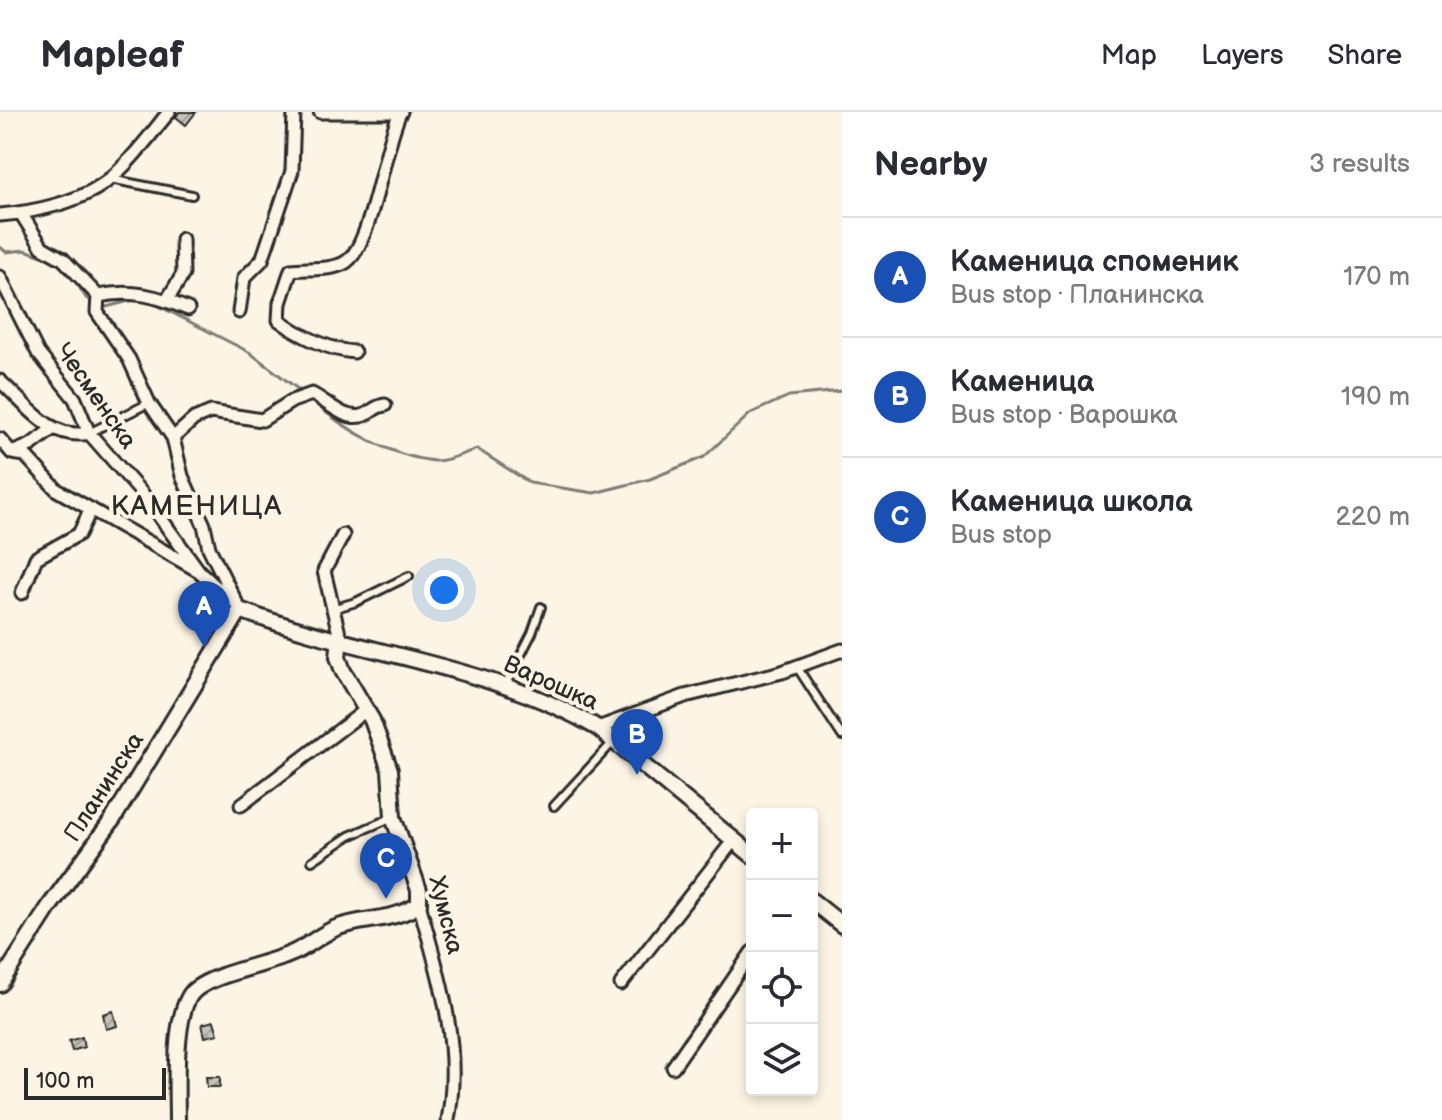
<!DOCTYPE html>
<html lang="en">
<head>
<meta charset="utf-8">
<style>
  body { margin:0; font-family:"Balsamiq Sans",sans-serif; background:#f7f7f7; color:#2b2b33 }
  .controls { position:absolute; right:24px; bottom:24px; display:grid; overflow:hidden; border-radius:8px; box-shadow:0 4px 12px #0003 }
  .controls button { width:72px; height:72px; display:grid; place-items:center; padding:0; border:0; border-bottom:2px solid #e1e1e2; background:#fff; color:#2b2b33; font:40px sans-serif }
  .scale { position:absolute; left:24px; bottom:20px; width:142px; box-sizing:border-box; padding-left:8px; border:4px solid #2b2b2b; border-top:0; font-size:22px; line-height:28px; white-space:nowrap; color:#2b2b2b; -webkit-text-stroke:6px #fcf5e5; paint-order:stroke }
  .you { position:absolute; left:444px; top:478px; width:28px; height:28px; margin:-20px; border:6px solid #fff; border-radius:50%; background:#1a73e8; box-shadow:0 0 0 12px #1a73e833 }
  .badge { display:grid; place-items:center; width:52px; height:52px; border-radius:50%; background:#1f6fb2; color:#fff; font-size:26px; font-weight:700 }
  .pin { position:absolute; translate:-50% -66px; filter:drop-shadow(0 2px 4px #0008) }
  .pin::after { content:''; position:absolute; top:42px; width:28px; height:24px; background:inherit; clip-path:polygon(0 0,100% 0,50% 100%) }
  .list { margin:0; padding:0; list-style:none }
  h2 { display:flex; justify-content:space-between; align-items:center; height:104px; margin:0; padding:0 32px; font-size:34px }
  h2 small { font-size:26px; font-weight:400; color:#7c7c81 }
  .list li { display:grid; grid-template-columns:52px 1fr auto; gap:24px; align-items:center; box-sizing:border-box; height:120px; padding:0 32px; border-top:2px solid #e1e1e2 }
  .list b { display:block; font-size:30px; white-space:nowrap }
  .list p { margin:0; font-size:26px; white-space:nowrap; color:#7c7c81 }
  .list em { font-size:26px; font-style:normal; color:#7c7c81 }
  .icon { flex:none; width:44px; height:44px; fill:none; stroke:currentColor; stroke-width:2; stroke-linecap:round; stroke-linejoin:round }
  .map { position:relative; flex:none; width:842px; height:1008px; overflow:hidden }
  header { display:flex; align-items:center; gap:48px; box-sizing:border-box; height:112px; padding:0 40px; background:#fff; border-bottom:2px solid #e1e1e2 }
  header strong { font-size:38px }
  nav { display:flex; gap:44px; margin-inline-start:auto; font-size:28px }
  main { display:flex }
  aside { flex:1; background:#fff }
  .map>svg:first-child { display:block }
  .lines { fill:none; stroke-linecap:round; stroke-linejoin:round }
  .stream { stroke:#7d7b74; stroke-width:3 }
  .building { fill:url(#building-hatch); stroke:#2b2b2b; stroke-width:2 }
  .service-casing { stroke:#2b2b2b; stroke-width:12 }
  .minor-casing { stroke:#2b2b2b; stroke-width:17 }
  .tertiary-casing { stroke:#2b2b2b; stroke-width:20 }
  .service { stroke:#fcf5e5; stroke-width:6 }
  .minor { stroke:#fcf5e5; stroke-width:11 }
  .tertiary { stroke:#fcf5e5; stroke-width:14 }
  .labels { text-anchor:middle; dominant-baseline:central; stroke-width:8; stroke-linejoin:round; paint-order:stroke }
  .street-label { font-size:24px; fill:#2b2b2b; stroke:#fcf5e5 }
  .quarter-label { font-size:28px; letter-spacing:2px; fill:#2b2b2b; stroke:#fcf5e5 }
</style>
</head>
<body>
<header>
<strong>Mapleaf</strong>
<nav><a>Map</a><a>Layers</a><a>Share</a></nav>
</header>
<main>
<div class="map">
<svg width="842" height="1008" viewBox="0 0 842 1008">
  <defs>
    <pattern id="building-hatch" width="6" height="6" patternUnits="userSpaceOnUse" patternTransform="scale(2)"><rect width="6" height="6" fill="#c8c3b7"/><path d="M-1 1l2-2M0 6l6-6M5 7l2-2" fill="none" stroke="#a39f95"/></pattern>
  </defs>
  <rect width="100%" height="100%" fill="#fcf5e5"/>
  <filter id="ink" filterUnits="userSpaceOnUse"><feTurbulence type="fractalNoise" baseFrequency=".0125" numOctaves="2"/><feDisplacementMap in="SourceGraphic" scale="16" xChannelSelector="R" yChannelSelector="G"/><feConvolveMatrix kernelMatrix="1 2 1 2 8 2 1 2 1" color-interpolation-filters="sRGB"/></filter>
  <g filter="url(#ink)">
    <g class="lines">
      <path class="stream" d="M0,135L6,140L25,138L53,148
        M73,165L86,186L93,189
        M149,189L249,240L303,281
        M100,192L106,195L138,187
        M311,288C344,317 389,344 434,349C447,350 464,341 477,337L530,371L594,381L650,367L704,345L751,301L789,284L842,279"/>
    </g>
    <path class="building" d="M179,0H196L186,13L176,5Z
      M113,899L117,914L106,917L103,902Z
      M214,909L218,922L205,925L202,912Z
      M82,925L84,935L72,939L69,929Z
      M206,965H220V975H207Z"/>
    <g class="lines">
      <defs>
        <path id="service" d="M110,67L192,83
          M89,321L149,291
          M332,497L356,490L409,464
          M797,555L842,624
          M506,572L532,521L541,495
          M554,694L614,629
          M312,749L349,724L393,705"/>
        <path id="minor" d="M320,0H401
          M0,103C35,100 83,90 111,66C133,47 151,22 169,0
          M22,103L42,135L63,147L98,184C132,177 157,184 188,197
          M0,165L38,241L75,287L89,321L146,386L199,459
          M98,184L97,200L129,247L149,291L173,326L182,364L204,413L209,436L240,498
          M167,188L183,162L182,127
          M239,200L244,166L262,148L292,59L294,0
          M354,240C328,238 299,223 279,208L280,191L291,158C307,156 332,159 346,150C372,133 384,33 400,1
          M0,269C27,293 50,329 89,321
          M173,326L194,307L211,300L262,308L292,289L312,282C326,289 344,308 361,304C371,302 374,294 385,293
          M0,327L12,341L25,343L57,378L199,459L231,489
          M14,340L31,333L51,318
          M22,481L36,446L79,422L91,397
          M340,526L324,459L343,423
          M598,616L685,584L782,560L842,538
          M241,693L366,598
          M419,792C439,862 462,934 448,1008
          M621,872L733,729
          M673,955L752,840"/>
        <path id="tertiary" d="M812,789L842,813
          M0,872L49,795L113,707L240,498C358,543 487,551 598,616L752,743
          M177,1008C177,979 172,894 196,877C217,861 262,854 288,843C305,837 319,823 336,816C362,806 397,809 419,792V778L393,705L390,658L372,608L343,559L338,545L340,526"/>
      </defs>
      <use href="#service" class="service-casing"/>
      <use href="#minor" class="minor-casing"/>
      <use href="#tertiary" class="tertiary-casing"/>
      <use href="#service" class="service"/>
      <use href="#minor" class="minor"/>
      <use href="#tertiary" class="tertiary"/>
    </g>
  </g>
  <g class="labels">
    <g class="street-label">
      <text transform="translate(96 284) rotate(55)">Чесменска</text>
      <text transform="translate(551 571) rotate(24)">Варошка</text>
      <text transform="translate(104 675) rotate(-57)">Планинска</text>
      <text transform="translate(446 803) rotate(76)">Хумска</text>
    </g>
    <g class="quarter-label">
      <text x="197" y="394">КАМЕНИЦА</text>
    </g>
  </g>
</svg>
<div class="controls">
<button>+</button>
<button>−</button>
<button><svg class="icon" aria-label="locate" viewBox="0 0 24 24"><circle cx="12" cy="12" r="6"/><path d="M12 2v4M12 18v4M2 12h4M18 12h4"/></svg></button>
<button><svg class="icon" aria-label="layers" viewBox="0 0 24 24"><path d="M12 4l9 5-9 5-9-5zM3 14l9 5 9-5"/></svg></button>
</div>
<div class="scale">100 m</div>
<div class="you"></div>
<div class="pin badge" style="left:204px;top:535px;background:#1a4fb4">A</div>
<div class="pin badge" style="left:637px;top:663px;background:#1a4fb4">B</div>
<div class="pin badge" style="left:386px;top:787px;background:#1a4fb4">C</div>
</div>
<aside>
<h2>Nearby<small>3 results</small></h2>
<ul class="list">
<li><span class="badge" style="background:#1a4fb4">A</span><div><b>Каменица споменик</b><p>Bus stop · Планинска</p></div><em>170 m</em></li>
<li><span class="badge" style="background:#1a4fb4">B</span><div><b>Каменица</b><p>Bus stop · Варошка</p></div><em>190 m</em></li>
<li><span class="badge" style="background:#1a4fb4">C</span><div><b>Каменица школа</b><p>Bus stop</p></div><em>220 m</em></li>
</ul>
</aside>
</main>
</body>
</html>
